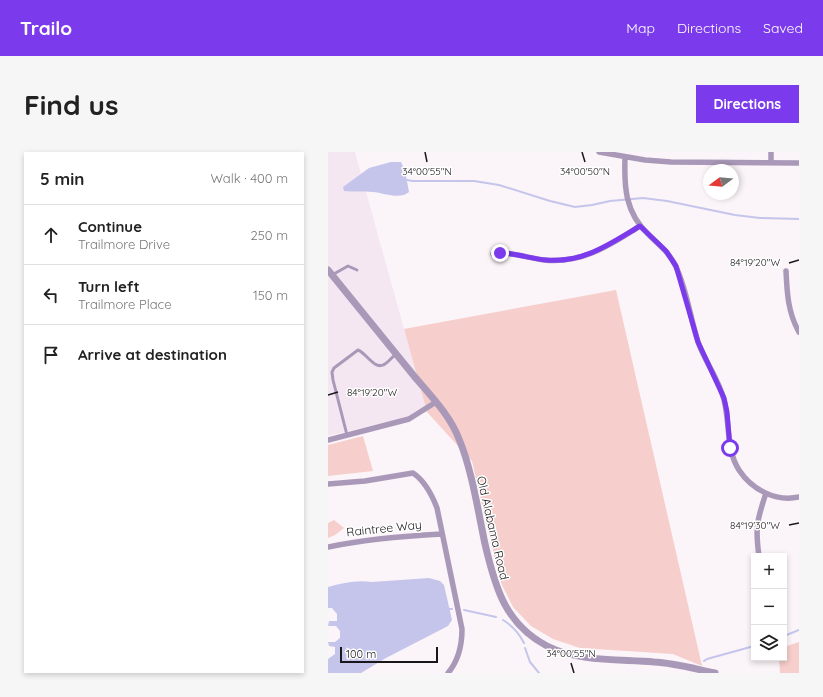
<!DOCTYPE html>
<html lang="en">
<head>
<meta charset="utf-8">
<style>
  body { margin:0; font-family:Quicksand,sans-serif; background:#f6f6f6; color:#222 }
  .controls { position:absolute; right:12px; bottom:12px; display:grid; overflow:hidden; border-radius:0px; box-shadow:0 2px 6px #0003 }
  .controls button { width:36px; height:36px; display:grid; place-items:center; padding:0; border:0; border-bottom:1px solid #e0e0e0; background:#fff; color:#222; font:20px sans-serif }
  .compass { position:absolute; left:375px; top:12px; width:36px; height:36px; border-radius:50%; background:#fff; box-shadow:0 2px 6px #0003; rotate:254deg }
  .scale { position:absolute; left:12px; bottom:10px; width:98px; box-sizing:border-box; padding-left:4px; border:2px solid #191719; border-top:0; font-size:11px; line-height:14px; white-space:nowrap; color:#191719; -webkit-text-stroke:3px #fff; paint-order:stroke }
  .stop { position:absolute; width:12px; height:12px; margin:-9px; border:3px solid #7c3aed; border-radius:50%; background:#fff }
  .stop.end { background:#7c3aed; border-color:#fff; box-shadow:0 1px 4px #0008 }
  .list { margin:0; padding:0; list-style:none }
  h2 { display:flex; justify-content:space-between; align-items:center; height:52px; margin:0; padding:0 16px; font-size:17px }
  h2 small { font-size:13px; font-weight:400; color:#767676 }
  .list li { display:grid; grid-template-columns:26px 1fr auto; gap:12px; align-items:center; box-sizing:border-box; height:60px; padding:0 16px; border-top:1px solid #e0e0e0 }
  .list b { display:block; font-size:15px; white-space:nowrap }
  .list p { margin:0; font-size:13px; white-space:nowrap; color:#767676 }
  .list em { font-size:13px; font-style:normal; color:#767676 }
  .icon { flex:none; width:22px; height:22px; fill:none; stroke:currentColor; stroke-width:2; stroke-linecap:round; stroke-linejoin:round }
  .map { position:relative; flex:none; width:471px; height:521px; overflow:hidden; border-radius:0px }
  header { display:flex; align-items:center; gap:24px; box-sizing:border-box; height:56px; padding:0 20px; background:#7c3aed; color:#fff }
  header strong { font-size:19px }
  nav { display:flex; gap:22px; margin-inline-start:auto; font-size:14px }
  .intro { display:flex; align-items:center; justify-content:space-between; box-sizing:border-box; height:96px; padding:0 24px }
  h1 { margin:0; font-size:28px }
  .button { padding:10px 18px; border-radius:0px; background:#7c3aed; color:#fff; font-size:14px; font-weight:700 }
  main { display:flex; gap:24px; padding:0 24px }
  aside { flex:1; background:#fff; border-radius:0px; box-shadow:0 2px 6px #0003 }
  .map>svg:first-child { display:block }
  .built { fill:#f5e7f2 }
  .green { fill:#f6cecb }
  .water { fill:#c5c5eb }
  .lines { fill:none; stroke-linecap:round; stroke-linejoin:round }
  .stream { stroke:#c5c5eb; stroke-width:2 }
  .service { stroke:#aa98b9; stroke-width:3 }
  .minor { stroke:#aa98b9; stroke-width:5.5 }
  .tertiary { stroke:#aa98b9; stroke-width:7 }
  .route { stroke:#7c3aed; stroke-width:5 }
  .ticks { fill:none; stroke:#191719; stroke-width:1.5 }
  .labels { text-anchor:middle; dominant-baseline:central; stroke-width:3; stroke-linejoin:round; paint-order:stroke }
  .street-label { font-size:12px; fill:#191719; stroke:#fff }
  .ticks-label { font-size:10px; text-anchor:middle; fill:#191719; stroke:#fff; stroke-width:3; stroke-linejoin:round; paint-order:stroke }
</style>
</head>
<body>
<header>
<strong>Trailo</strong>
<nav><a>Map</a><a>Directions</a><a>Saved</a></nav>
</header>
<div class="intro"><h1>Find us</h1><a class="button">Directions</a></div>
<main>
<aside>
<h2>5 min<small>Walk · 400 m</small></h2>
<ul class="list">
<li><svg class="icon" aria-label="ahead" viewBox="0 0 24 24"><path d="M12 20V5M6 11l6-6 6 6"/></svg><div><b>Continue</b><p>Trailmore Drive</p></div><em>250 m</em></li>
<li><svg class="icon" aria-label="left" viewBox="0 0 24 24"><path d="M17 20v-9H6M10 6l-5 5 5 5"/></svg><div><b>Turn left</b><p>Trailmore Place</p></div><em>150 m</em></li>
<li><svg class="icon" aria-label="arrive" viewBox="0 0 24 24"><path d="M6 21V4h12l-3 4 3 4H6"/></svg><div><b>Arrive at destination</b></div></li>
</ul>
</aside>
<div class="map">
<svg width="471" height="521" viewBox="0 0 471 521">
  <rect width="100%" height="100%" fill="#fbf4f9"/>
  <path class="built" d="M0,0H27L99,260L0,284Z"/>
  <path class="green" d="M288,138L374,514L345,502L252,496L225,487L203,474L185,455L174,433L167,408L144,309L119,282L99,260L76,177Z
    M35,284L45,319L0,324V293Z
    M6,368L16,376L7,383L0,386V371Z
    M471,490V521H452L451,506H456V495Z"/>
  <path class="water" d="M63,10H73L77,19L81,40C72,48 56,41 45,40C35,39 25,40 16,39L15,35L41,16Z
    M101,426L112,429L116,433L124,468L120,474L58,506L33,521H0V507L7,502V495L1,494L0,490H7L12,486V479L8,474H0L1,469H9V462L4,456H0V435C14,431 29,428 44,430Z"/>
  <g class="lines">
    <path class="stream" d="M79,28L85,29H146L171,33L222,49L247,55L264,53L282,49L315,46L339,49L407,63L432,66L471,67
      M121,457H124
      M136,458L168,465
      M175,468C185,474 191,481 196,491
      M456,484L471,478
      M197,496L202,510L211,521
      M376,509L379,507L426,494"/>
    <path class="service" d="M4,123L20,114L29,118
      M19,283L5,228L4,220L6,216L30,198C38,201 46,217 55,213C60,211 64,205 68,202"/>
    <path class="minor" d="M271,0L317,8L343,10L471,11
      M297,5C296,35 297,61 321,83C331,93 342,101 348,115C359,138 362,165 370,190C377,210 391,227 396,248C402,271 398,298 411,318C424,338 448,350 471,345
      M443,10V0
      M165,102C182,99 199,106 216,108C254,112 282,93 312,74
      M458,119C459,141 460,161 471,180
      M0,288L81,267L108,250
      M0,332L37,329L85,321C97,329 104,343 109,356L134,477C134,493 131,508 120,521
      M0,395C38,387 76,384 114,382
      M431,404C427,376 429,368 438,341"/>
    <path class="tertiary" d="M0,118C29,154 58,189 86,224C102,243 122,263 131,287C144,318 150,359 157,392C167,435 177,472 219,494C251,510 291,507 326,510C347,511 367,517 387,521"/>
  </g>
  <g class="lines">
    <path class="route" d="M172,101C188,101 203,107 218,108C256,111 282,92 312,74L338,99L348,114L370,190L396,246L399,260L402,296"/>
  </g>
  <path class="ticks" d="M97,0L99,10M254,0L257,10M461,111L471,108M0,243L10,240M461,373L471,371M243,511L246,521"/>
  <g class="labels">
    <g class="street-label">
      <text transform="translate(56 376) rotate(-6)">Raintree Way</text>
      <text transform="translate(165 376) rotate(77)">Old Alabama Road</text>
    </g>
  </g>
  <g class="ticks-label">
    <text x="99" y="23">34°00'55"N</text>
    <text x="257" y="23">34°00'50"N</text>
    <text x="427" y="114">84°19'20"W</text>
    <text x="44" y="244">84°19'20"W</text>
    <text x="427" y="377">84°19'30"W</text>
    <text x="243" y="505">34°00'55"N</text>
  </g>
</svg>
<div class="controls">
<button>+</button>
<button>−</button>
<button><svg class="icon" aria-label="layers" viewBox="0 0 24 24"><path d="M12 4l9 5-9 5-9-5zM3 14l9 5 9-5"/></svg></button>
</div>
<svg class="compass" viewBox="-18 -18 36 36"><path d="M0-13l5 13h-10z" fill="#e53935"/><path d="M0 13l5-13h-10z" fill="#767676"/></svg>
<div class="scale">100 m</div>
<div class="stop" style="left:402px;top:296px"></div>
<div class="stop end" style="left:172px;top:101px"></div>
</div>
</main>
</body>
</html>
